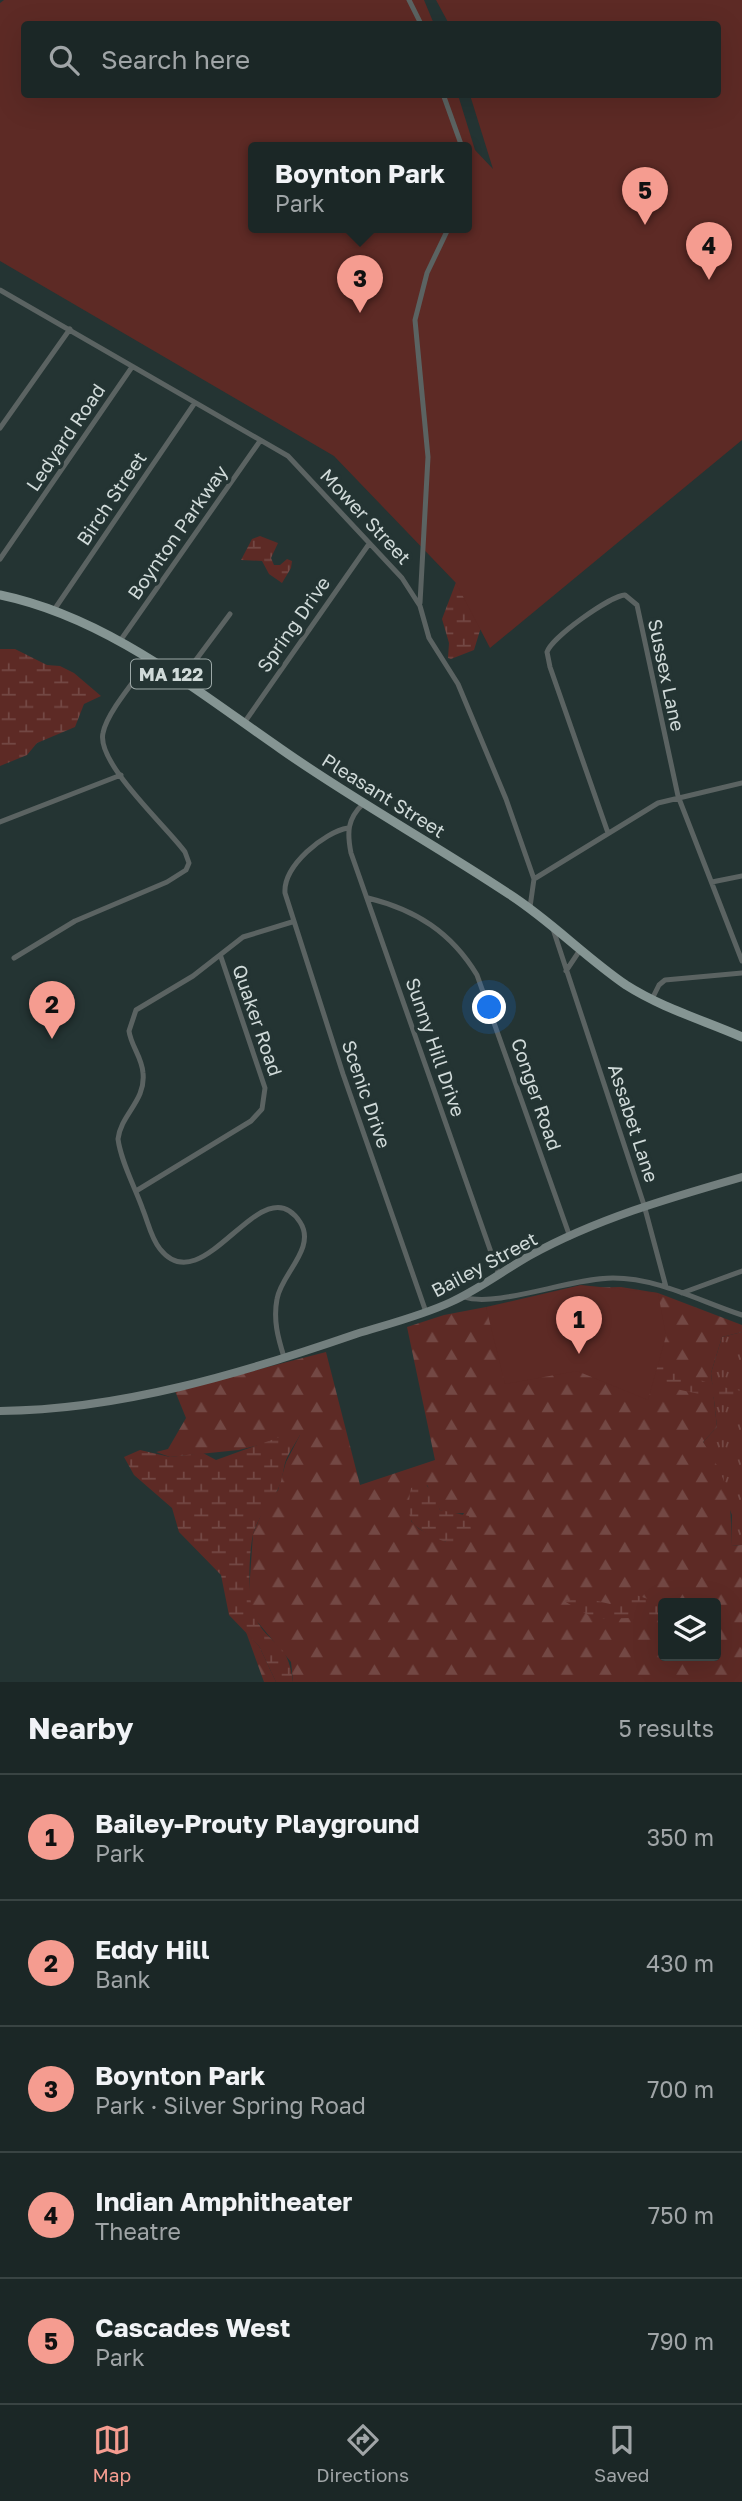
<!DOCTYPE html>
<html lang="en">
<head>
<meta charset="utf-8">
<style>
  body { margin:0; font-family:"Golos Text",sans-serif; background:#283332; color:#f1f3f6 }
  .controls { position:absolute; right:21px; bottom:21px; display:grid; overflow:hidden; border-radius:7px; box-shadow:0 7px 28px #0002 }
  .controls button { width:63px; height:63px; display:grid; place-items:center; padding:0; border:0; border-bottom:2px solid #394443; background:#1b2726; color:#f1f3f6; font:35px sans-serif }
  .you { position:absolute; left:490px; top:1008px; width:24px; height:24px; margin:-18px; border:5px solid #fff; border-radius:50%; background:#1a73e8; box-shadow:0 0 0 10px #1a73e833 }
  .badge { display:grid; place-items:center; width:46px; height:46px; border-radius:50%; background:#f59c90; color:#111; font-size:23px; font-weight:700 }
  .pin { position:absolute; translate:-50% -58px; filter:drop-shadow(0 2px 4px #0008) }
  .pin::after { content:''; position:absolute; top:37px; width:24px; height:21px; background:inherit; clip-path:polygon(0 0,100% 0,50% 100%) }
  .popup { position:absolute; left:248px; top:142px; width:224px; height:91px; box-sizing:border-box; display:grid; place-content:center; border-radius:7px; background:#1b2726; filter:drop-shadow(0 2px 5px #0005); font-size:23px; white-space:nowrap; color:#a0a5a7 }
  .popup b { font-size:26px; color:#f1f3f6 }
  .popup::after { content:''; position:absolute; left:50%; top:100%; margin-left:-14px; border:14px solid transparent; border-top-color:#1b2726 }
  .list { margin:0; padding:0; list-style:none }
  h2 { display:flex; justify-content:space-between; align-items:center; height:91px; margin:0; padding:0 28px; font-size:30px }
  h2 small { font-size:23px; font-weight:400; color:#a0a5a7 }
  .list li { display:grid; grid-template-columns:46px 1fr auto; gap:21px; align-items:center; box-sizing:border-box; height:126px; padding:0 28px; border-top:2px solid #394443 }
  .list b { display:block; font-size:26px; white-space:nowrap }
  .list p { margin:0; font-size:23px; white-space:nowrap; color:#a0a5a7 }
  .list em { font-size:23px; font-style:normal; color:#a0a5a7 }
  .icon { flex:none; width:38px; height:38px; fill:none; stroke:currentColor; stroke-width:2; stroke-linecap:round; stroke-linejoin:round }
  .map { position:relative; flex:none; width:742px; height:1682px; overflow:hidden }
  .search { position:absolute; background:#1b2726; box-shadow:0 7px 28px #0002; left:21px; right:21px; top:21px; height:77px; display:flex; align-items:center; gap:18px; box-sizing:border-box; padding:0 24px; border-radius:7px; color:#a0a5a7; font-size:26px }
  .sheet { height:721px; background:#1b2726 }
  nav { display:flex; justify-content:space-around; align-items:center; box-sizing:border-box; height:98px; border-top:2px solid #394443; background:#1b2726; font-size:19px; color:#a0a5a7 }
  nav a { display:grid; justify-items:center; gap:4px }
  nav .on { color:#f59c90 }
  .map>svg:first-child { display:block }
  .grass { fill:url(#grass-tufts) }
  .forest { fill:url(#forest-firs); fill-rule:evenodd }
  .wetland { fill:url(#wetland-marsh) }
  .green { fill:#5d2a25; fill-rule:evenodd }
  .lines { fill:none; stroke-linecap:round; stroke-linejoin:round }
  .street { stroke:#5b6362; stroke-width:5 }
  .secondary { stroke:#737f7e; stroke-width:8 }
  .primary { stroke:#859593; stroke-width:9 }
  .labels { text-anchor:middle; dominant-baseline:central; stroke-width:7; stroke-linejoin:round; paint-order:stroke }
  .shield { fill:#243433; stroke:#9ca8a7; stroke-width:2 }
  .shield-label { font-size:18px; font-weight:bold; fill:#d0dad9 }
  .street-label { font-size:19px; fill:#d0dad9; stroke:#243433 }
</style>
</head>
<body>
<div class="map">
<svg width="742" height="1682" viewBox="0 0 742 1682">
  <defs>
    <pattern id="grass-tufts" width="24" height="20" patternUnits="userSpaceOnUse" patternTransform="scale(1.75)"><rect width="24" height="20" fill="#5d2a25"/><path d="M3 7l-1-3M5 7V3M7 7l1-3M15 17l-1-3M17 17v-4M19 17l1-3" fill="none" stroke="#734844"/></pattern>
    <pattern id="forest-firs" width="22" height="20" patternUnits="userSpaceOnUse" patternTransform="scale(1.75)"><rect width="22" height="20" fill="#5d2a25"/><path d="M5 1l3.5 6h-7zM16 11l3.5 6h-7z" fill="#734844"/></pattern>
    <pattern id="wetland-marsh" width="20" height="14" patternUnits="userSpaceOnUse" patternTransform="scale(1.75)"><rect width="20" height="14" fill="#5d2a25"/><path d="M1 5h8M5 5V1M11 12h8M15 12V8" fill="none" stroke="#734844"/></pattern>
  </defs>
  <rect width="100%" height="100%" fill="#243433"/>
  <path class="grass" d="M742,1332V1545L731,1546L732,1515L703,1442L717,1427L711,1373L722,1337Z"/>
  <path class="forest" d="M621,1287L658,1293L742,1325V1332L722,1337L711,1373L717,1427L703,1442C729,1482 732,1499 731,1546L742,1545V1682H293L291,1662L255,1619L250,1607L249,1592L253,1534L265,1505L278,1490L286,1462L300,1435L239,1450L170,1457L156,1452L168,1449L186,1418L175,1391L326,1352L360,1485L435,1460L407,1327L444,1315L486,1307L504,1347L583,1288ZM427,1485L440,1510L450,1514L464,1513L446,1542L419,1529L411,1521ZM663,1603H716V1656H663Z
    M246,1632L259,1646L276,1682H264Z"/>
  <path class="wetland" d="M260,536L278,543L271,558L274,565H280L287,559L292,561L291,568L282,583L269,574L262,561L241,560L252,539Z
    M458,577L482,624L474,650L451,659L448,658L449,643L442,619Z
    M0,649H15L47,665L60,666L74,673L101,696L84,704L75,727L37,743L27,755L0,766Z
    M657,1355C682,1375 710,1386 742,1391V1403L638,1381Z
    M291,1433L300,1435C295,1444 288,1454 285,1463C283,1472 282,1481 278,1489C270,1504 260,1514 254,1531C249,1545 247,1601 254,1615C269,1648 288,1638 293,1682H276L259,1646L229,1615L221,1575L179,1532L172,1508L134,1475L124,1457L140,1450L170,1457L203,1453L216,1460Z
    M425,1484L433,1492L440,1510L469,1516L472,1535C468,1539 463,1543 458,1544C447,1545 418,1531 412,1522C407,1514 409,1498 411,1488Z
    M636,1595L663,1604V1617L595,1619L564,1601L581,1597L610,1604Z"/>
  <path class="green" d="M4,0H424L434,24H24V94L458,95L475,150L493,169L470,95L718,94V24H449L436,0H742V440L490,648L456,583L334,456L0,261V3ZM253,147H467V227H253Z
    M581,1285L658,1293L666,1336L648,1400L577,1371L505,1384L486,1307Z"/>
  <g class="lines">
    <path class="street" d="M409,0L421,24
      M443,94L462,147
      M0,290L288,456L402,578L420,606L429,638L458,684L506,799L534,879L530,907
      M0,428L70,329
      M0,559L132,367
      M420,603L428,457L415,320L427,273L449,227
      M54,610L194,404
      M120,641L260,441
      M181,680L230,614
      M244,723L369,544
      M363,804C347,819 347,833 351,853L499,1275
      M0,822L121,775
      M348,828C324,832 283,866 285,893L343,1074L426,1312
      M608,833L550,667L547,652C552,637 610,596 625,595L637,605L678,796L742,961
      M534,879L658,803L742,783
      M712,882L742,876
      M368,898C416,910 451,932 477,975L570,1237
      M552,926L644,1205L666,1287
      M14,958L75,921L167,882L186,870L189,863L185,852C167,827 96,763 103,733C107,712 137,678 150,659
      M566,971L580,950
      M652,999L659,985L665,980L742,973
      M136,1191L251,1121L262,1109L265,1088L221,957
      M682,1293L742,1271
      M464,1297C496,1308 571,1278 613,1278C658,1278 699,1301 742,1315
      M284,1357C278,1338 273,1320 277,1299C281,1274 317,1248 300,1222C262,1163 204,1305 160,1249C151,1238 148,1222 143,1210C135,1187 121,1162 118,1139C121,1114 146,1101 143,1073C142,1057 131,1046 129,1031L136,1010L193,976L243,937L292,922"/>
    <path class="secondary" d="M0,1411C120,1410 243,1373 356,1334C388,1324 421,1316 451,1302C479,1289 503,1271 529,1256C596,1219 669,1198 742,1177"/>
    <path class="primary" d="M0,595C106,617 194,689 281,749C355,801 434,844 509,894C551,921 585,957 626,985C662,1008 703,1020 742,1037"/>
  </g>
  <g class="labels">
    <rect class="shield" x="131" y="659.5" width="80" height="29" rx="5"/>
    <g class="shield-label">
      <text x="171" y="674">MA 122</text>
    </g>
    <g class="street-label">
      <text transform="translate(65 437) rotate(-56)">Ledyard Road</text>
      <text transform="translate(111 498) rotate(-56)">Birch Street</text>
      <text transform="translate(366 516) rotate(47)">Mower Street</text>
      <text transform="translate(177 532) rotate(-55)">Boynton Parkway</text>
      <text transform="translate(293 624) rotate(-55)">Spring Drive</text>
      <text transform="translate(667 675) rotate(78)">Sussex Lane</text>
      <text transform="translate(384 795) rotate(32)">Pleasant Street</text>
      <text transform="translate(258 1020) rotate(71)">Quaker Road</text>
      <text transform="translate(436 1047) rotate(71)">Sunny Hill Drive</text>
      <text transform="translate(367 1094) rotate(71)">Scenic Drive</text>
      <text transform="translate(537 1094) rotate(71)">Conger Road</text>
      <text transform="translate(634 1123) rotate(72)">Assabet Lane</text>
      <text transform="translate(484 1264) rotate(-28)">Bailey Street</text>
    </g>
  </g>
</svg>
<div class="controls">
<button><svg class="icon" aria-label="layers" viewBox="0 0 24 24"><path d="M12 4l9 5-9 5-9-5zM3 14l9 5 9-5"/></svg></button>
</div>
<div class="you"></div>
<div class="pin badge" style="left:579px;top:1354px">1</div>
<div class="pin badge" style="left:52px;top:1039px">2</div>
<div class="pin badge" style="left:360px;top:313px">3</div>
<div class="popup"><b>Boynton Park</b>Park</div>
<div class="pin badge" style="left:709px;top:280px">4</div>
<div class="pin badge" style="left:645px;top:225px">5</div>
<div class="search"><svg class="icon" aria-label="search" viewBox="0 0 24 24"><circle cx="10" cy="10" r="6"/><path d="M15 15l6 6"/></svg>Search here</div>
</div>
<section class="sheet">
<h2>Nearby<small>5 results</small></h2>
<ul class="list">
<li><span class="badge">1</span><div><b>Bailey-Prouty Playground</b><p>Park</p></div><em>350 m</em></li>
<li><span class="badge">2</span><div><b>Eddy Hill</b><p>Bank</p></div><em>430 m</em></li>
<li><span class="badge">3</span><div><b>Boynton Park</b><p>Park · Silver Spring Road</p></div><em>700 m</em></li>
<li><span class="badge">4</span><div><b>Indian Amphitheater</b><p>Theatre</p></div><em>750 m</em></li>
<li><span class="badge">5</span><div><b>Cascades West</b><p>Park</p></div><em>790 m</em></li>
</ul>
</section>
<nav>
<a class="on"><svg class="icon" aria-label="map" viewBox="0 0 24 24"><path d="M3 6l6-2 6 2 6-2v14l-6 2-6-2-6 2zM9 4v14M15 6v14"/></svg>Map</a>
<a><svg class="icon" aria-label="directions" viewBox="0 0 24 24"><path d="M12 3l9 9-9 9-9-9zM9 14v-3h6M13 9l2 2-2 2"/></svg>Directions</a>
<a><svg class="icon" aria-label="saved" viewBox="0 0 24 24"><path d="M7 4h10v16l-5-4-5 4z"/></svg>Saved</a>
</nav>
</body>
</html>
